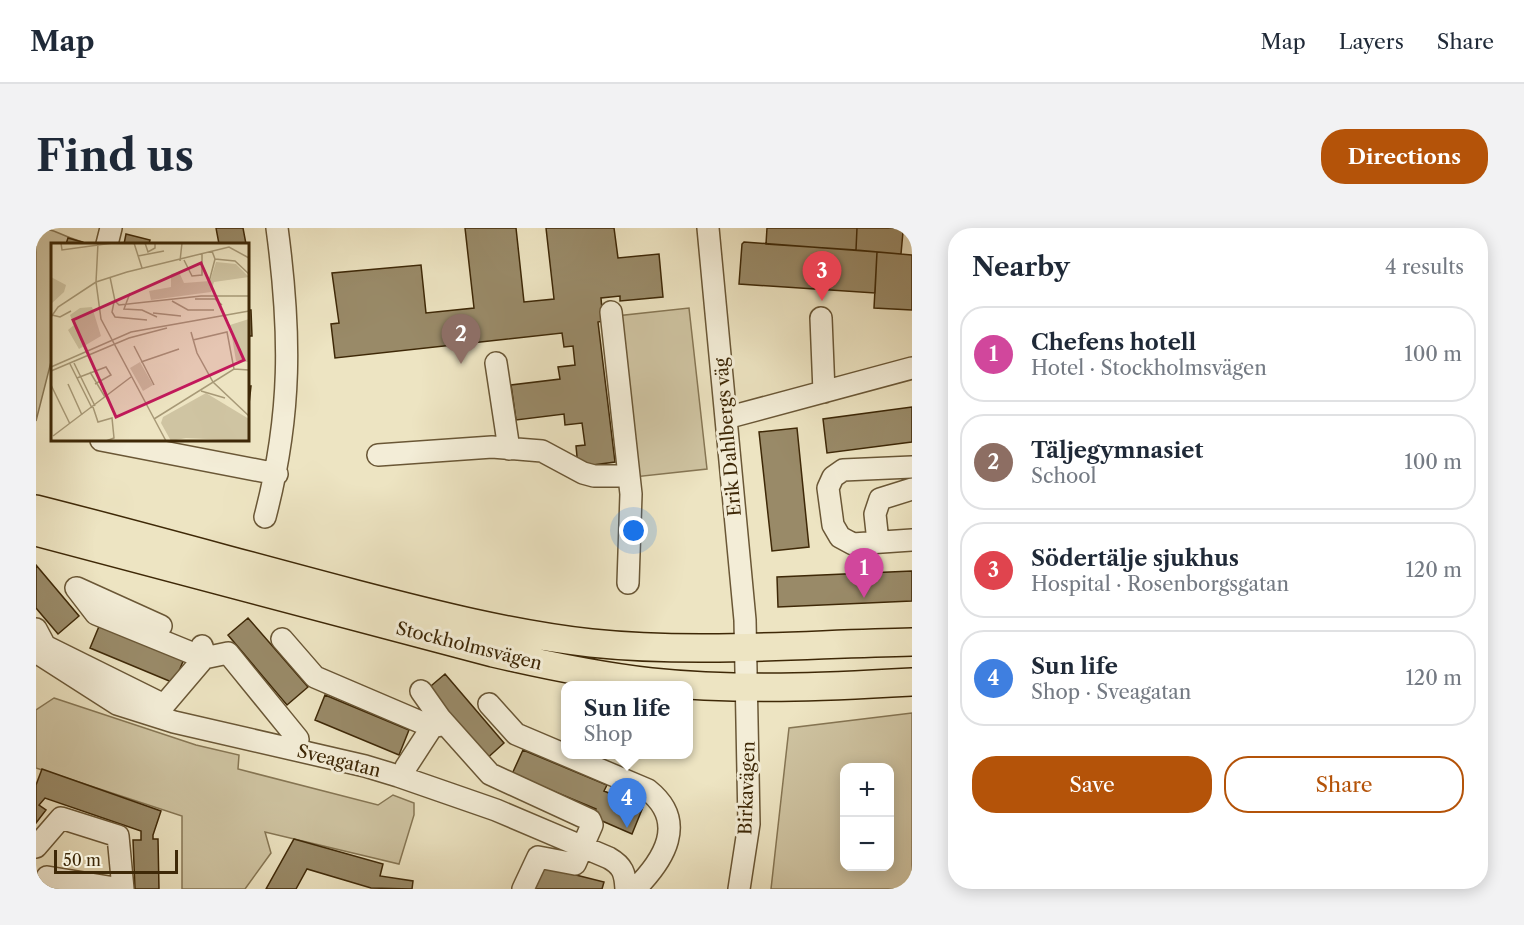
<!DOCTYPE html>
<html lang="en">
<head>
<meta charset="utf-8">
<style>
  body { margin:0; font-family:"Libre Caslon Text",serif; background:#f2f2f3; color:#1f2937 }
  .controls { position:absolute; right:18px; bottom:18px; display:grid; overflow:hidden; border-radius:12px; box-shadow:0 3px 15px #0003 }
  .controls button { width:54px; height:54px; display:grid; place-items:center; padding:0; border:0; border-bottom:2px solid #e0e1e3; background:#fff; color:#1f2937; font:30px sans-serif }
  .scale { position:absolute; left:18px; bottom:15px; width:124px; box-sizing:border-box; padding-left:6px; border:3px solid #3e2807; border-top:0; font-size:16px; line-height:21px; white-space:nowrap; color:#3e2807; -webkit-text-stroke:4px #f3edd7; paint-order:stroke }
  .you { position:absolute; left:598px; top:303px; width:21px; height:21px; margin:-15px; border:4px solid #fff; border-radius:50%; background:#1a73e8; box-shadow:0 0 0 9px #1a73e833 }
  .badge { display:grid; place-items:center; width:39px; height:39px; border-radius:50%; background:#b45309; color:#fff; font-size:20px; font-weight:700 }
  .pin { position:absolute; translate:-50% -50px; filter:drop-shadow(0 2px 3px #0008) }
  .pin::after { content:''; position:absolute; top:32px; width:21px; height:18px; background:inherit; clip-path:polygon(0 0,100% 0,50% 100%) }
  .popup { position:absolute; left:525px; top:453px; width:132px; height:78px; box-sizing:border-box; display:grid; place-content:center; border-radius:12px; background:#fff; filter:drop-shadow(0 2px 4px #0005); font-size:20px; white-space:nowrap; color:#747a83 }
  .popup b { font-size:22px; color:#1f2937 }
  .popup::after { content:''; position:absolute; left:50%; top:100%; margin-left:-12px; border:12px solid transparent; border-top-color:#fff }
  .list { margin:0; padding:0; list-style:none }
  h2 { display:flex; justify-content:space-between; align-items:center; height:78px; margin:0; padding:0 24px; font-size:26px }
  h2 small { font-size:20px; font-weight:400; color:#747a83 }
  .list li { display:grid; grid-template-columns:39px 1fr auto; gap:18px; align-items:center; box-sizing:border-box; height:96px; margin:0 12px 12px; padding:0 12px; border:2px solid #e0e1e3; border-radius:24px }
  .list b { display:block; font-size:22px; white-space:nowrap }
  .list p { margin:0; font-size:20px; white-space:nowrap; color:#747a83 }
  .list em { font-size:20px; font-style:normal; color:#747a83 }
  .actions { display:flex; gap:12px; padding:18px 24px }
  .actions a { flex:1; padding:14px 0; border:2px solid #b45309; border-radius:24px; text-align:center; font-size:21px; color:#b45309 }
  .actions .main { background:#b45309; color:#fff }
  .map { position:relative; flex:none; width:876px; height:661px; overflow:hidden; border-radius:24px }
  header { display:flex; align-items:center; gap:36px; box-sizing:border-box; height:84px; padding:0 30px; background:#fff; border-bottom:2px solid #e0e1e3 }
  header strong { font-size:28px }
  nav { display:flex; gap:33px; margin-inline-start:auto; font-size:21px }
  .intro { display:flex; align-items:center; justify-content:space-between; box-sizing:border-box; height:144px; padding:0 36px }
  h1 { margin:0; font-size:42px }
  .button { padding:15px 27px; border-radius:24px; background:#b45309; color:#fff; font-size:21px; font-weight:700 }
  main { display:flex; gap:36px; padding:0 36px }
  aside { flex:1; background:#fff; border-radius:24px; box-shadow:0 3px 15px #0003 }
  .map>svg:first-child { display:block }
  .green { fill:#cfc4a2; stroke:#867654; stroke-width:1.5; fill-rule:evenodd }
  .building { fill:#998a68; stroke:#3e2807; stroke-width:1.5 }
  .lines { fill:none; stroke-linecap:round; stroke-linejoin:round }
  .minor-casing { stroke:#6a5736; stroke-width:24 }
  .major-casing { stroke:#3e2807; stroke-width:30 }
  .minor { stroke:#f3edd7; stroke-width:21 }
  .major { stroke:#ede4c2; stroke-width:27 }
  .labels { text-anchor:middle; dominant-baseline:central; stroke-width:6; stroke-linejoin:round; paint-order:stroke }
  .street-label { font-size:18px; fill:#3e2807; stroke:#f3edd7 }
  .inset-road { fill:none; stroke:#a79977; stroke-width:1.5 }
  .view { fill:#c2185b; fill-opacity:0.15; stroke:#c2185b; stroke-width:3 }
  .inset-edge { fill:none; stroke:#3e2807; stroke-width:3 }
</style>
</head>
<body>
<header>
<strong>Map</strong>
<nav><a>Map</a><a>Layers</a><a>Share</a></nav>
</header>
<div class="intro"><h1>Find us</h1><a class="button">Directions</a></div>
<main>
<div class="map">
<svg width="876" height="661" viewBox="0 0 876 661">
  <rect width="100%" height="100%" fill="#ede4c2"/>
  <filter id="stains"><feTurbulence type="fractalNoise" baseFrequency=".00333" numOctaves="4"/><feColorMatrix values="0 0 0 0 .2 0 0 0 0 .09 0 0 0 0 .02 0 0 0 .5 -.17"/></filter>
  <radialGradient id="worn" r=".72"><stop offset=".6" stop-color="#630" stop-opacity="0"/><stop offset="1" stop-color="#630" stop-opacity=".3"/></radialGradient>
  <path class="green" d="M0,0C18,0 30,10 47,14L46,16H16V130L0,193Z
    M653,80L671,241L598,249L580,88Z
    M18,470L160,517L203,527L202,541L342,577L357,567L378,575V587L363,636L229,604L235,625L209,661H146V588L0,540V482Z
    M876,485V661H735L753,500ZM808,540H854V638H808Z"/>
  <path class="building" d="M180,0H207L210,16H183Z
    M429,0H480L488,74L518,71L510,0H578L582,30L623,26L627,69L584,73V68L565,70L567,93L562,94L579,234L542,239L540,218L549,217L546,195L529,197L528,186L480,192L475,157L524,151L522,139L539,137L537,118L528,119L526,105L299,130L295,96L303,95L296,45L385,37L390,85L438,80Z
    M731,0H821L820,22L730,16Z
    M821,0H876V4H867L865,26L820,22Z
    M90,6L114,12L113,16H88Z
    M32,10L46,14L45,16H30Z
    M708,14L841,24L839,65L703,56L706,16Z
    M841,24L876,27V82L838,80Z
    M212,82H215L216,108H212Z
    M212,158H215L212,185Z
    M876,179V214L791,225L787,191Z
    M761,200L773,319L736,323L723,204Z
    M0,337L43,388L22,406L0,380Z
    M876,343V373L742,379L741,349Z
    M212,390L272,459L251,477L192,407Z
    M64,396L148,431L138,455L54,420Z
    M409,446L468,515L448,533L389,463Z
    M289,467L373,502L363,527L279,492Z
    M487,522L571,557L568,563L607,579L596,606L557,589L560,581L476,546Z
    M6,541L125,583L117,607V611H122L123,661H99L97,612H105V603L9,570L3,577L10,582L0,595V557Z
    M258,611L347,636L344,648L377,653L376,661L335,660L271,641L260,661H230Z
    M500,637L568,654L566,661H491Z"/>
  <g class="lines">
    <defs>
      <path id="minor" d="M672,0L709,392L713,596L703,661
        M71,16L75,0
        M575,84L595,266L592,355
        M785,90L788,164
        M460,135L473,221
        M690,190L876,140
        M65,212L241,246
        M342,227L456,219L506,223L547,245L558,248H593
        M876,239L807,242L797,249L792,260L797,297L804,309L817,316L876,312
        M229,289C256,186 255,104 241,0
        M842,314L839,286L844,271L876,261
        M40,360L60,386L168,430L192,425L262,511L261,522
        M41,360L125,398
        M0,401L9,418L128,477
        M246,411L279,449L396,499
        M0,424L81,476L138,494L329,538L362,548L460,582L573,630C587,638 589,645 590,661
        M385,463L404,490L454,546L554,592L556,597L539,636L502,629L487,661
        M453,476L480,506L612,562C652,594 628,632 599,661
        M124,489L128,477L168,430L166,418
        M368,550L370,539L396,499L409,496
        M0,619L25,590L82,608L87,661
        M11,649L85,661"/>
      <path id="major" d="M0,281C107,308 213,338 320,366C397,386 475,406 555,415C661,426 769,416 876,414
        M0,304L457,425C509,437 561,448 615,454C701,463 789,459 876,454"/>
    </defs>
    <use href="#minor" class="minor-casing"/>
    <use href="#major" class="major-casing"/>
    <use href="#minor" class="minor"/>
    <use href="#major" class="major"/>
  </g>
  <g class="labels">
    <g class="street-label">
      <text transform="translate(692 209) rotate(-95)">Erik Dahlbergs väg</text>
      <text transform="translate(433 418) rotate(14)">Stockholmsvägen</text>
      <text transform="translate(303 533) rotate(14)">Sveagatan</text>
      <text transform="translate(711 560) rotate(-88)">Birkavägen</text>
    </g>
  </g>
  <g transform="translate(15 15)">
    <rect width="198" height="198" fill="#ede4c2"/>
    <path d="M165,19L185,21L198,34L163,39L160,49L100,57L98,48L120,44V31L128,29L133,40L159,38ZM0,34L15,42L13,49L0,61ZM41,64L50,93L28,106L17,87L23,82L19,72L29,65ZM198,76V119L185,118L179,82ZM89,119L102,142L92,148L79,125ZM155,150L198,176V198L135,195L120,198L110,180L112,174Z" fill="#cfc4a2"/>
    <path class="inset-road" d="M10,0L11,7L62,0M47,0L45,39L50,76L115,198M83,0L91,25M94,0L97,9L104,5V0M161,8L164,16L184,18L198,31M87,13L113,8M133,17L141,33L151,32V11M129,18L131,0M59,34L64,58L68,62L150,53H198M158,39L164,16M79,50L73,66L91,67L106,74M144,56H164L171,62M121,58L137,67H163M63,59L61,69L64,74L96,77M102,70L130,73M1,72L9,74L20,68M0,74L7,64L45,39L76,29L178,4L198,15M140,89L146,110L162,139L198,173M142,97L176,89L183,126M83,103L103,142M90,119L128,106M23,120L44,163M19,121L41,165M0,124L80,89L198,68M0,128L78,95L116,85M39,129L54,154M26,135L55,124L60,132L44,141M17,141L31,172M0,142L19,181M150,148L174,155M42,164L47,179L61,175L63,195L55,198M103,176L183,126L198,127M2,193L80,134"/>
    <path class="view" d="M150,20L193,117L65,174L22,77Z"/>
    <rect width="198" height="198" class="inset-edge"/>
  </g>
  <rect width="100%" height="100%" filter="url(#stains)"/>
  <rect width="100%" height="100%" fill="url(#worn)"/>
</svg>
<div class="controls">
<button>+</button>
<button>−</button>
</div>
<div class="scale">50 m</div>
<div class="you"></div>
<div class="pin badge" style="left:828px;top:370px;background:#d1479c">1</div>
<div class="pin badge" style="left:425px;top:136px;background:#8d6e63">2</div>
<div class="pin badge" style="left:786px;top:73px;background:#e0444e">3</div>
<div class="pin badge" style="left:591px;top:600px;background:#3f7fe0">4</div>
<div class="popup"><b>Sun life</b>Shop</div>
</div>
<aside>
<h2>Nearby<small>4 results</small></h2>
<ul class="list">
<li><span class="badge" style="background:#d1479c">1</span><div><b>Chefens hotell</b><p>Hotel · Stockholmsvägen</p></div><em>100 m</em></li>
<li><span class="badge" style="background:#8d6e63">2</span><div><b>Täljegymnasiet</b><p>School</p></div><em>100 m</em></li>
<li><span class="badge" style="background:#e0444e">3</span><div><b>Södertälje sjukhus</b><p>Hospital · Rosenborgsgatan</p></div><em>120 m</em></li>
<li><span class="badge" style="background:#3f7fe0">4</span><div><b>Sun life</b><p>Shop · Sveagatan</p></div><em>120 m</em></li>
</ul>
<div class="actions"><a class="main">Save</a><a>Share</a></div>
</aside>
</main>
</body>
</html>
